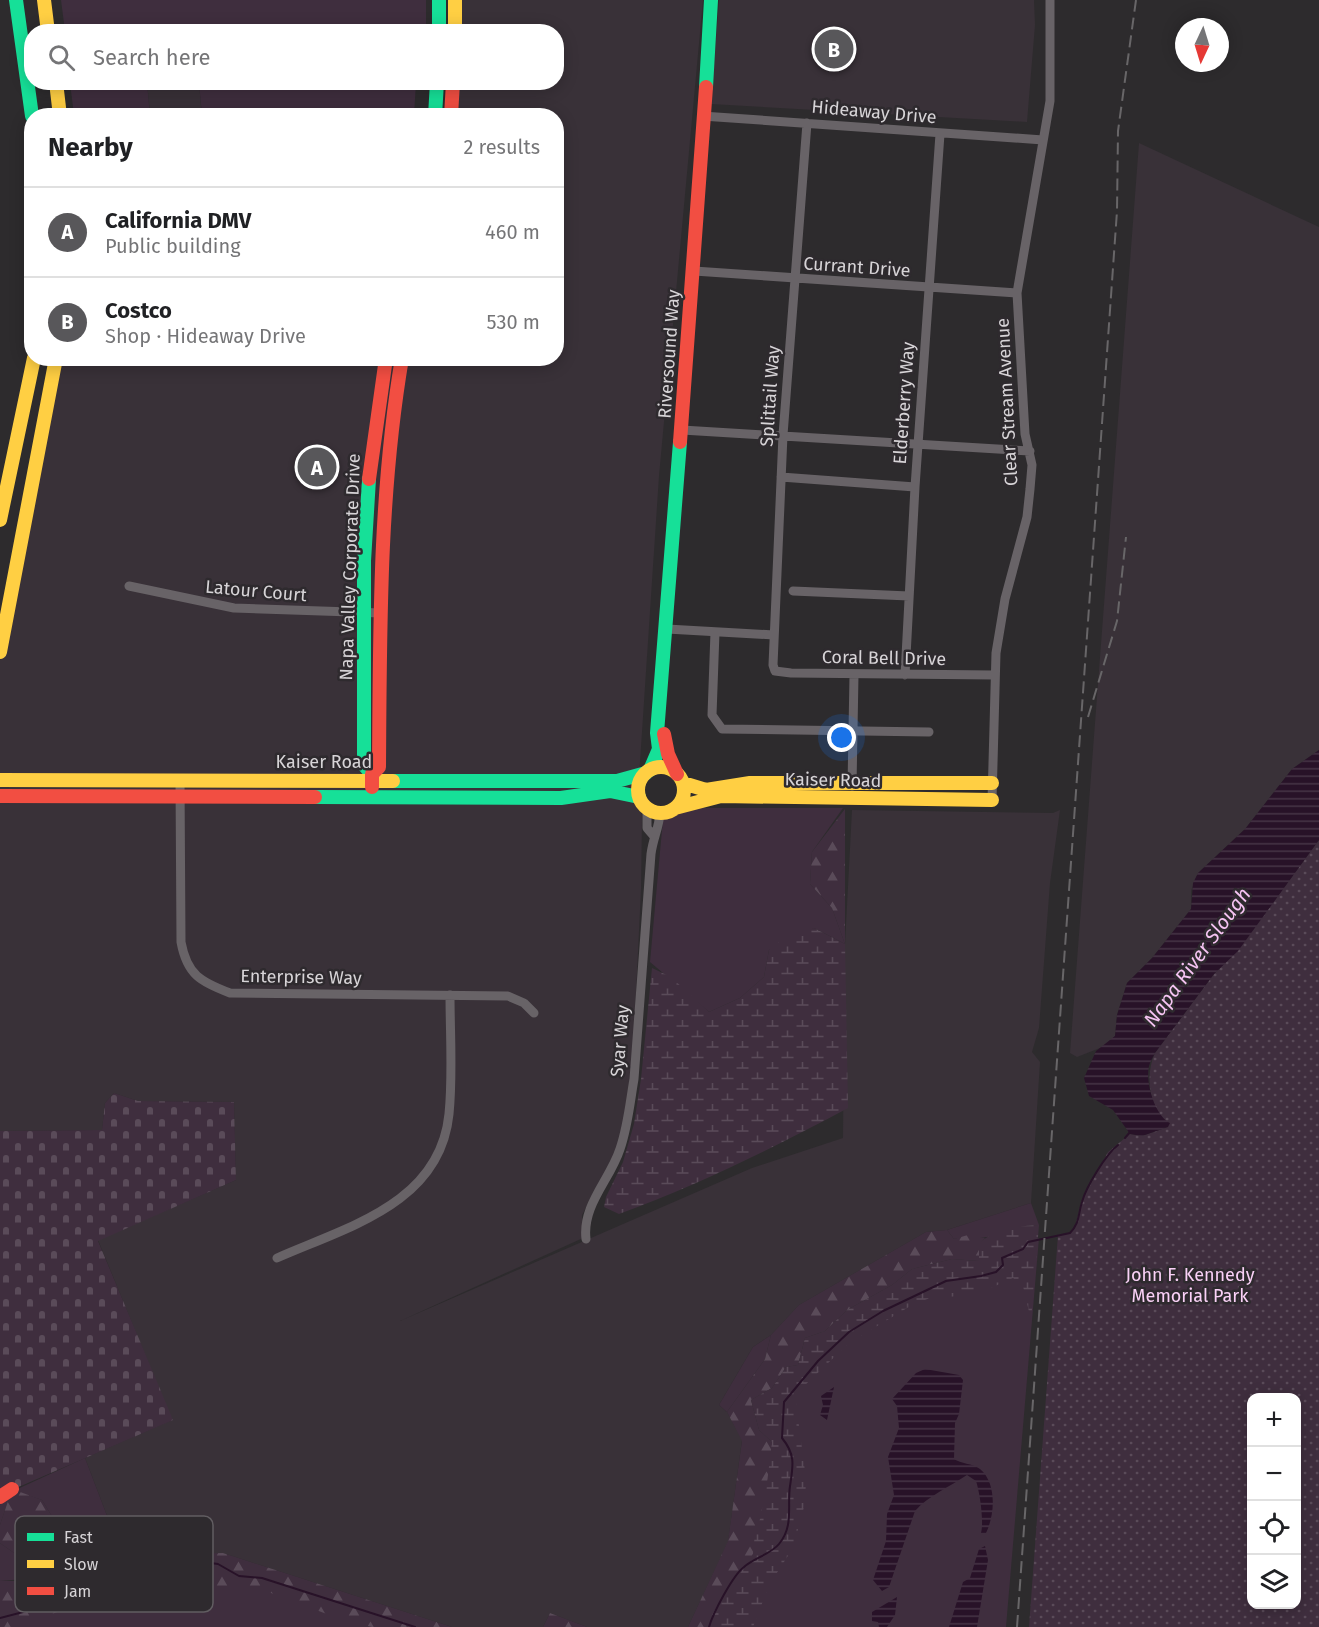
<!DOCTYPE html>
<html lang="en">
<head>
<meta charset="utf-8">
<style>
  body { margin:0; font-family:"Fira Sans",sans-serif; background:#f2f2f2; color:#202124 }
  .controls { position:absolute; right:18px; bottom:18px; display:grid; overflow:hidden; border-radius:12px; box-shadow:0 3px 15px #0003 }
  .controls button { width:54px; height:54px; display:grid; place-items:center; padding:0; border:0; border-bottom:2px solid #e0e0e0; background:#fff; color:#202124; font:30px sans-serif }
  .compass { position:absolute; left:1175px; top:18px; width:54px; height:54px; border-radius:50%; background:#fff; box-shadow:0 3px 15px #0003; rotate:184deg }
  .you { position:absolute; left:842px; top:738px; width:21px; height:21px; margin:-15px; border:4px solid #fff; border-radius:50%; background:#1a73e8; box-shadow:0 0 0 9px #1a73e833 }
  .badge { display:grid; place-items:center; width:39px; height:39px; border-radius:50%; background:#58575a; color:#fff; font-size:20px; font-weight:700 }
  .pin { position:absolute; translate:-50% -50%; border:3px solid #fff; box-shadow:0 2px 6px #0006 }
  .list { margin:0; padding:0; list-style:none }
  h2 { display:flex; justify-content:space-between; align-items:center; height:78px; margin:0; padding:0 24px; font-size:26px }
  h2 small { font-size:20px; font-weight:400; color:#757577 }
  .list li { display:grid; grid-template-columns:39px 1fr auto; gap:18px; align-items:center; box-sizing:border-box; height:90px; padding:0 24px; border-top:2px solid #e0e0e0 }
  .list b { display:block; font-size:22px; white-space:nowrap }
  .list p { margin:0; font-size:20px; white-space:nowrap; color:#757577 }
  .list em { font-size:20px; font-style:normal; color:#757577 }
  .icon { flex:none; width:33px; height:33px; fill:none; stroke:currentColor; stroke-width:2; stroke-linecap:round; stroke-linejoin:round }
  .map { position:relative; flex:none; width:1319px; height:1627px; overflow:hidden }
  .search { position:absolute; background:#fff; box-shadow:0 3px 15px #0003; left:24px; top:24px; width:540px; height:66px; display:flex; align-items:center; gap:15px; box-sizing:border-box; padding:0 21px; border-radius:24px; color:#757577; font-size:22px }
  .panel { position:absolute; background:#fff; box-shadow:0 3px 15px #0003; left:24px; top:108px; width:540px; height:258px; border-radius:24px }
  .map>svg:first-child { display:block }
  .built { fill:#393138 }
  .grass { fill:#3f2e3e }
  .forest { fill:url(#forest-firs) }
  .wetland { fill:url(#wetland-marsh) }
  .cemetery { fill:url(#cemetery-stones) }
  .park { fill:url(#park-dots); fill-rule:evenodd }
  .water { fill:url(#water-rules) }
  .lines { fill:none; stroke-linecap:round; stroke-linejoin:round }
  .stream { stroke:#281228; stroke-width:2 }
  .street { stroke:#686367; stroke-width:9 }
  .fast { stroke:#16e098; stroke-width:14 }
  .slow { stroke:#ffcf43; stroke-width:14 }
  .jam { stroke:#f24e42; stroke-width:14 }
  .rail { stroke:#686668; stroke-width:2; stroke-dasharray:12 6; stroke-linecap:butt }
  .labels { text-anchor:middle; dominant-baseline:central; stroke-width:5; stroke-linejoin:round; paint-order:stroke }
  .street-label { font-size:18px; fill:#d7d4d7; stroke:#2e2a2e }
  .park-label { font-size:18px; fill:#fad1f7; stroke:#2e2a2e }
  .water-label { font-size:20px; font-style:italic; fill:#f6c4f3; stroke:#2e2a2e }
  .key { fill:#2e2a2e; stroke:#615d61; stroke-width:1.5 }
  .key-label { font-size:16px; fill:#d7d4d7 }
</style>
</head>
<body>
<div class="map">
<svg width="1319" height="1627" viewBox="0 0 1319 1627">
  <defs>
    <pattern id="forest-firs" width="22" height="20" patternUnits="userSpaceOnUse" patternTransform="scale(1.5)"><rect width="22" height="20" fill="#3f2e3e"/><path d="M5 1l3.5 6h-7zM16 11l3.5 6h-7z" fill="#5a4b59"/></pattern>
    <pattern id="wetland-marsh" width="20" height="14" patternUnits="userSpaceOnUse" patternTransform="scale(1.5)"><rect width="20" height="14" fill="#3f2e3e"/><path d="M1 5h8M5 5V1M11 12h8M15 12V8" fill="none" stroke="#5a4b59"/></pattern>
    <pattern id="cemetery-stones" width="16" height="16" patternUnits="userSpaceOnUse" patternTransform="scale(1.5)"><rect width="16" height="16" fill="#3f2e3e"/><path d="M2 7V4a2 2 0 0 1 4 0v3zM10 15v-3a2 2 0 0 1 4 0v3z" fill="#5a4b59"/></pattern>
    <pattern id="park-dots" width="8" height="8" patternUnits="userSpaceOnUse" patternTransform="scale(1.5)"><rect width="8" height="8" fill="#3f2e3e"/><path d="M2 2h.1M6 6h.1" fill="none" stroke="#5a4b59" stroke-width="1.8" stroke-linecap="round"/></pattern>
    <pattern id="water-rules" width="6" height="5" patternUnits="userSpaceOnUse" patternTransform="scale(1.5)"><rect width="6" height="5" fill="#281228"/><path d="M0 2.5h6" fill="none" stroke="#463446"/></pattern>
  </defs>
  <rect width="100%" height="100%" fill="#2d2b2d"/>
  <path class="built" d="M455,0H703L659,476L639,777L642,818L641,889L632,1079L618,1149L582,1215L583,1238L400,1321L752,1168L843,1138L845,944L852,810L1053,813L1060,810L1050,883L1039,1028L1032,1052L1040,1062L1031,1203L947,1230L926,1232L799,1305L771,1335L753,1347L719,1405L727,1412L742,1440L728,1542L688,1627H587L550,1613L543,1627H452L223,1553L158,1554L125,1563L85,1458L172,1420L98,1240L236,1180L234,1102L138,1101L114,1093L105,1103L102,1130L0,1131V652L56,359L556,358V116L451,115L453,83L556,82V32L455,31Z
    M719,0H1034L1035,25L1027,122L711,104Z
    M147,83H199L202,115H150Z
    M1139,143L1319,227V750L1292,769L1245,829L1198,873L1191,891V909L1152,958L1127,983L1117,1015L1115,1036L1105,1046L1077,1057L1070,1053Z"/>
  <path class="grass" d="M61,0H426V31H65Z
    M70,83H147L150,115H74Z
    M199,83H416L414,115H202Z
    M664,808H843L812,852L810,884L832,908L845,944L814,928L769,950L764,977L740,998L709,1012L650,962Z
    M1031,1203L1039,1225C1015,1226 1008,1232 987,1237C977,1239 967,1236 954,1239L947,1230Z
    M1039,1238L1006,1627H709L784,1402L835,1342Z
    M771,1335L765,1359L727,1412L719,1405L753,1347Z
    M85,1458L125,1563L111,1567L90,1561L85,1573L65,1577L58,1550L56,1523L42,1500L12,1490L0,1525V1497Z
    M0,1543L20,1557L26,1577L24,1579L0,1581Z
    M178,1566L415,1627H0Z"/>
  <path class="forest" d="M845,809V944L832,908L810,884L812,852Z
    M947,1230L954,1239L968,1235L985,1238L979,1244V1261L952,1259L912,1269L892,1285L847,1310L825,1331L805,1338L798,1365L786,1367L772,1388L751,1400L759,1430L772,1442L773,1454L753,1554L712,1616L709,1627H688L728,1541L742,1441L727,1412L765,1359L771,1335L799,1305L926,1232Z
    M12,1489L42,1500L56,1523L58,1550L65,1576L85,1573L90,1561L111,1567L158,1554L223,1553L452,1627H372L340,1619L271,1593H248L218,1587L197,1575L63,1610L14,1627H0V1581H18L26,1576L20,1557L0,1543V1525Z
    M550,1613L587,1627H543Z"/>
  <path class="wetland" d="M814,928L845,944L848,1108C773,1148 699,1185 619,1214L604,1207L606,1197L623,1162L634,1124L641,1079L652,968L671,977L709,1012L740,998L764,977L769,950L787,936Z
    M1039,1225L1031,1320L1023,1286L1013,1278L975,1295L930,1298L912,1305L849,1343L803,1387L796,1403L806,1479L805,1503L793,1548L769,1585L753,1627H709L712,1616L753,1554L755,1533L764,1508L772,1442L759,1430L751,1400L772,1388L786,1367L798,1365L805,1338L825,1331L847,1310L892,1285L912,1269L952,1259L979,1261V1243C995,1229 1018,1226 1039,1225Z"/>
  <path class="cemetery" d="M114,1093L138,1101L234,1102L236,1180L98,1241L173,1420L0,1495V1131L102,1130L105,1103Z"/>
  <path class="park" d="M1319,840V1627H1029L1058,1235L1070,1233L1075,1227L1082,1200L1108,1152L1130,1134L1142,1136L1168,1127C1165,1120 1160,1117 1157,1111C1148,1094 1147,1070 1155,1053L1214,974L1238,950ZM1252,1398H1296V1604H1252Z"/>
  <path class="water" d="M1319,750V840L1238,951L1214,974L1155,1053C1153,1057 1150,1062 1149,1066C1145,1082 1155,1116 1170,1123L1168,1127L1142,1136L1130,1134L1113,1110L1089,1096L1084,1078L1096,1051L1115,1036L1117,1015L1127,983L1152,958L1191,909L1193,883L1198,873L1245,829L1292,769Z
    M925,1369L959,1375L963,1380L959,1414L955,1423L954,1459C961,1464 972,1463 980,1469C997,1483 995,1515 986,1533H981C984,1522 980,1493 976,1481L967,1475C951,1486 928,1496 915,1511L889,1587L882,1591L873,1580L886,1541L887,1514L894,1495L888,1457L899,1428L897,1406L892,1399L916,1373Z
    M834,1387L827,1420L820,1415L823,1405L821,1396Z
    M985,1546L988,1560L977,1627H949L963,1582L970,1578L979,1549Z
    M897,1597L895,1615L887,1627H879L878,1622L872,1621V1612Z"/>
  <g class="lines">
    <path class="stream" d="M1125,1138L1130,1132
      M0,1618L104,1591L151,1570L196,1561L218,1564L239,1576L262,1578L415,1627
      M709,1627C713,1613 733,1575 744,1567C754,1558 771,1554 779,1544C794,1526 787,1506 790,1486C793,1466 796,1455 782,1438L784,1402L818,1361L849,1332L883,1311L946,1281L981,1276L996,1272L1003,1265L1002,1258L1023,1249L1028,1242L1070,1233C1080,1223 1078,1214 1082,1202C1086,1187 1106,1154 1118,1145"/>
    <path class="street" d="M702,116L1043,140
      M807,123L783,435L773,665L775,671L791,673L994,675
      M694,271L1017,293
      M682,430L1030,451
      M781,477L915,487
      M129,586L234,608L381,613
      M793,591L909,596
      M667,629L774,635
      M715,632L712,715L722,729L929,732
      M905,675L915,487L940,134
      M180,780L181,942C187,975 201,982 230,993L508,996L524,1003L534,1013
      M852,786L854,675
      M992,800L996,653L1005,599L1027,517L1030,489L1032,465L1025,434L1017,293L1050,101V0
      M647,808V828L653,835
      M586,1239C582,1205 610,1180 620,1149C628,1126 630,1102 634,1079L651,854C653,838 659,828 660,813
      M277,1258C347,1227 440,1204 449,1114C453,1075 450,1034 450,995"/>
    <path class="fast" d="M16,0L32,116
      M439,0V32
      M706,87L711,0
      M435,116L437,82
      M369,479L364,561V765L372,774
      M650,770L659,749L657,733L680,442
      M393,781H617L646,773
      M315,797L561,798L610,791L639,797"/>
    <path class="slow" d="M44,0L48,32
      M455,0V32
      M56,82L60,116
      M0,520L34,358
      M0,652L56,358
      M638 790a23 23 0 1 1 46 0a23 23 0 1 1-46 0Z
      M0,780L393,781
      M683,783L706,790L750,783H992
      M675,808L721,796L992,800"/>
    <path class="jam" d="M451,116L453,82
      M680,442L706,87
      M369,479L386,358
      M664,734L668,754L677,774
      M372,787V774L379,767C380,630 379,494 402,358
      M0,796L315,797
      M0,1497L12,1489"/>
    <path class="rail" d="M1088,717L1117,621L1126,537
      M1017,1627L1117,211L1118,131L1136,0"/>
  </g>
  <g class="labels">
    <g class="street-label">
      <text transform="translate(874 112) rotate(5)">Hideaway Drive</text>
      <text transform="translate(857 267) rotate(4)">Currant Drive</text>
      <text transform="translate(669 354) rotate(-86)">Riversound Way</text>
      <text transform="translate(770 396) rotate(-86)">Splittail Way</text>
      <text transform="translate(1007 402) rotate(-93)">Clear Stream Avenue</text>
      <text transform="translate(904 403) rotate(-86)">Elderberry Way</text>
      <text transform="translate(350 567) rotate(-88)">Napa Valley Corporate Drive</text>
      <text transform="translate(256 591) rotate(5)">Latour Court</text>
      <text transform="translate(884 658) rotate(1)">Coral Bell Drive</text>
      <text x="324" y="762">Kaiser Road</text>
      <text transform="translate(833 780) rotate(1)">Kaiser Road</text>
      <text transform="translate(301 977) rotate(1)">Enterprise Way</text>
      <text transform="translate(620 1041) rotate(-85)">Syar Way</text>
    </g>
    <g class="park-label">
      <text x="1190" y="1275">John F. Kennedy<tspan x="1190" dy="21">Memorial Park</tspan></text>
    </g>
    <g class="water-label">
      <text transform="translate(1197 957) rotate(-54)">Napa River Slough</text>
    </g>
  </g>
  <rect x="15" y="1516" width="198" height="96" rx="9" class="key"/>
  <rect x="27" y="1533" width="27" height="8" fill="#16e098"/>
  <rect x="27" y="1560" width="27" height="8" fill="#ffcf43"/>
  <rect x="27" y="1587" width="27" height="8" fill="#f24e42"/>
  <g class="key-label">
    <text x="64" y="1543">Fast</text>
    <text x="64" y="1570">Slow</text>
    <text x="64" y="1597">Jam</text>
  </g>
</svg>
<div class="controls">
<button>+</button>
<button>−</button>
<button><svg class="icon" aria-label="locate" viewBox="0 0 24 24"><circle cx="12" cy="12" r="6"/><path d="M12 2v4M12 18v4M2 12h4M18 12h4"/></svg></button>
<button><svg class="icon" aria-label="layers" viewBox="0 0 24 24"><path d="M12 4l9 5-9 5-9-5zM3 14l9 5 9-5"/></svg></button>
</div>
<svg class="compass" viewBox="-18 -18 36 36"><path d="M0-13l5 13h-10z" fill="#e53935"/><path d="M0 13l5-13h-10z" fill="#757577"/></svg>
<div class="you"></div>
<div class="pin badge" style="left:317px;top:467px">A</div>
<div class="pin badge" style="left:834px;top:49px">B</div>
<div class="search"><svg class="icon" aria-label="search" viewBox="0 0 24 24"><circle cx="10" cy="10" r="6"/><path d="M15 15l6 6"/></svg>Search here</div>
<section class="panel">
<h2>Nearby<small>2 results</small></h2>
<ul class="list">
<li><span class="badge">A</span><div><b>California DMV</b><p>Public building</p></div><em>460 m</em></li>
<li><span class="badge">B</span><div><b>Costco</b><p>Shop · Hideaway Drive</p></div><em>530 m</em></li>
</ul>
</section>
</div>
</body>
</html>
